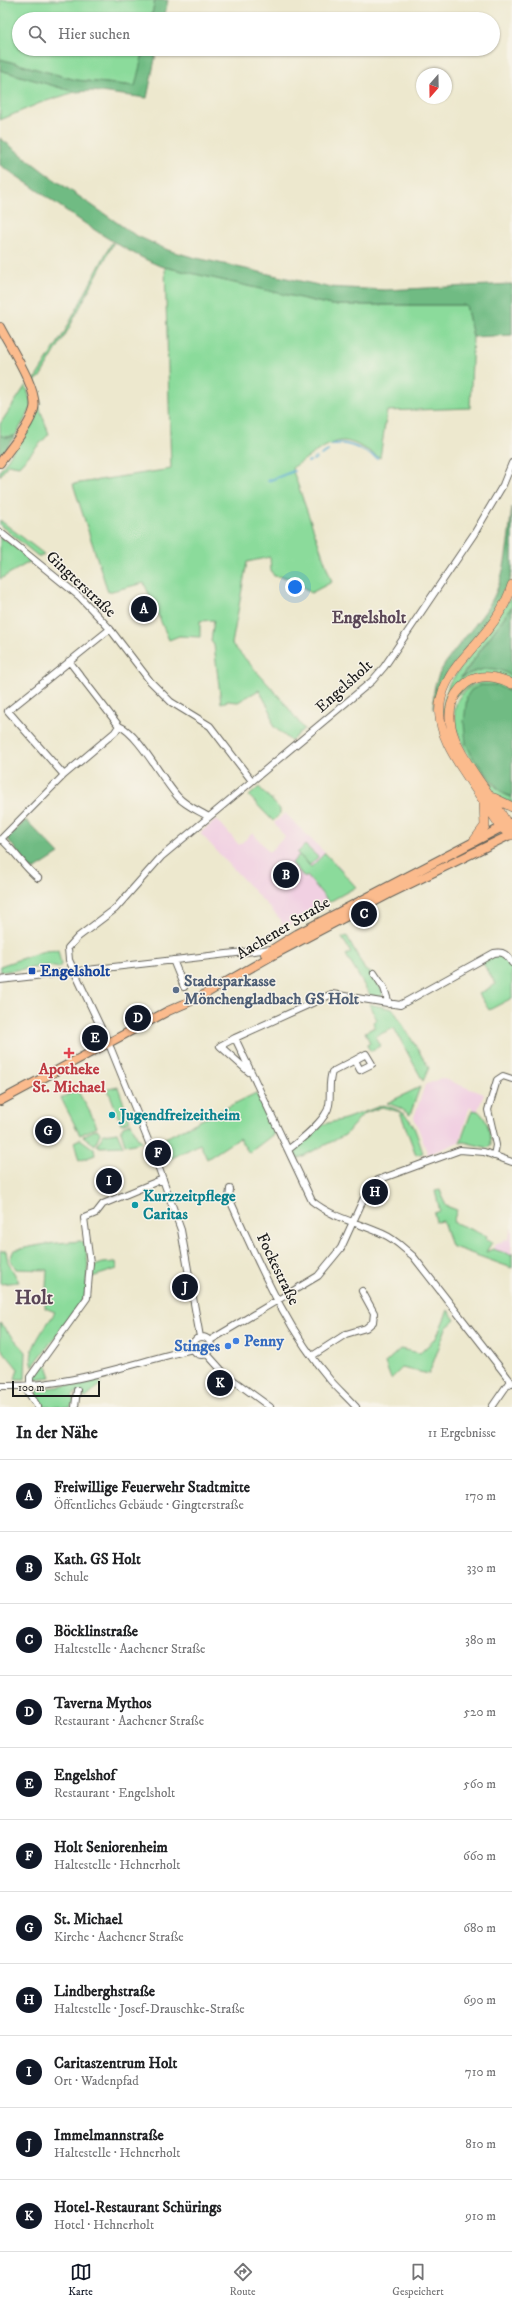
<!DOCTYPE html>
<html lang="de">
<head>
<meta charset="utf-8">
<style>
  body { margin:0; font-family:"IM FELL DW Pica",serif; background:#f6f6f6; color:#202124 }
  .compass { position:absolute; left:416px; top:68px; width:36px; height:36px; border-radius:50%; background:#fff; box-shadow:0 1px 3px #0004; rotate:200deg }
  .scale { position:absolute; left:12px; bottom:10px; width:88px; box-sizing:border-box; padding-left:4px; border:2px solid #1c1c1c; border-top:0; font-size:11px; line-height:14px; white-space:nowrap; color:#1c1c1c; -webkit-text-stroke:3px #f7f3e8; paint-order:stroke }
  .you { position:absolute; left:295px; top:587px; width:14px; height:14px; margin:-10px; border:3px solid #fff; border-radius:50%; background:#1a73e8; box-shadow:0 0 0 6px #1a73e833 }
  .badge { display:grid; place-items:center; width:26px; height:26px; border-radius:50%; background:#111827; color:#fff; font-size:13px; font-weight:700 }
  .pin { position:absolute; translate:-50% -50%; border:2px solid #fff; box-shadow:0 1px 4px #0006 }
  .list { margin:0; padding:0; list-style:none }
  h2 { display:flex; justify-content:space-between; align-items:center; height:52px; margin:0; padding:0 16px; font-size:17px }
  h2 small { font-size:13px; font-weight:400; color:#757577 }
  .list li { display:grid; grid-template-columns:26px 1fr auto; gap:12px; align-items:center; box-sizing:border-box; height:72px; padding:0 16px; border-top:1px solid #e0e0e0 }
  .list b { display:block; font-size:15px; white-space:nowrap }
  .list p { margin:0; font-size:13px; white-space:nowrap; color:#757577 }
  .list em { font-size:13px; font-style:normal; color:#757577 }
  .icon { flex:none; width:22px; height:22px; fill:none; stroke:currentColor; stroke-width:2; stroke-linecap:round; stroke-linejoin:round }
  .map { position:relative; flex:none; width:512px; height:1407px; overflow:hidden }
  .search { position:absolute; background:#fff; box-shadow:0 1px 3px #0004; left:12px; right:12px; top:12px; height:44px; display:flex; align-items:center; gap:10px; box-sizing:border-box; padding:0 14px; border-radius:22px; color:#757577; font-size:15px }
  .sheet { height:844px; background:#fff }
  nav { display:flex; justify-content:space-around; align-items:center; box-sizing:border-box; height:56px; border-top:1px solid #e0e0e0; background:#fff; font-size:11px; color:#757577 }
  nav a { display:grid; justify-items:center; gap:2px }
  nav .on { color:#111827 }
  .map>svg:first-child { display:block }
  .built { fill:#f1d0e2 }
  .green { fill:#8bdb9b; stroke:#547c5c }
  .forest { fill:#70bb83; stroke:#466c50 }
  .lines { fill:none; stroke-linecap:round; stroke-linejoin:round }
  .stream { stroke:#51aacf; stroke-width:2 }
  .minor-casing { stroke:#65635a; stroke-width:8 }
  .major-casing { stroke:#65635a; stroke-width:10 }
  .highway-casing { stroke:#65635a; stroke-width:10 }
  .minor { stroke:#fff; stroke-width:6 }
  .major { stroke:#fbbb8d; stroke-width:8 }
  .highway { stroke:#fbbb8d; stroke-width:9 }
  .transit-dot { fill:#1a4fb4; stroke:#f7f3e8; stroke-width:1.5 }
  .service-dot { fill:#5c6f8a; stroke:#f7f3e8; stroke-width:1.5 }
  .health-dot { fill:#e0444e; stroke:#f7f3e8; stroke-width:1.5 }
  .culture-dot { fill:#0f9aa8; stroke:#f7f3e8; stroke-width:1.5 }
  .shop-dot { fill:#3f7fe0; stroke:#f7f3e8; stroke-width:1.5 }
  .labels { text-anchor:middle; dominant-baseline:central; stroke-width:3; stroke-linejoin:round; paint-order:stroke }
  .street-label { font-size:16px; fill:#1c1c1c; stroke:#f7f3e8 }
  .transit-label { font-size:16px; font-weight:bold; fill:#164399; stroke:#f7f3e8; text-anchor:start }
  .service-label { font-size:16px; font-weight:bold; fill:#4e5e75; stroke:#f7f3e8; text-anchor:start }
  .health-label { font-size:16px; font-weight:bold; fill:#be3a42; stroke:#f7f3e8 }
  .culture-label { font-size:16px; font-weight:bold; fill:#0d838f; stroke:#f7f3e8; text-anchor:start }
  .shop-label { font-size:16px; font-weight:bold; fill:#366cbe; stroke:#f7f3e8; text-anchor:start }
  .neighbourhood-label { font-size:17px; font-weight:bold; fill:#5a4656; stroke:#f7f3e8 }
  .district-label { font-size:20px; font-weight:bold; fill:#5a4656; stroke:#f7f3e8 }
</style>
</head>
<body>
<div class="map">
<svg width="512" height="1407" viewBox="0 0 512 1407">
  <rect width="100%" height="100%" fill="#f7f3e8"/>
  <filter id="ink" filterUnits="userSpaceOnUse"><feTurbulence type="fractalNoise" baseFrequency=".025" numOctaves="2"/><feDisplacementMap in="SourceGraphic" scale="8" xChannelSelector="R" yChannelSelector="G"/><feConvolveMatrix kernelMatrix="1 2 1 2 8 2 1 2 1" color-interpolation-filters="sRGB"/></filter>
  <filter id="wash" filterUnits="userSpaceOnUse"><feTurbulence type="fractalNoise" baseFrequency=".012" numOctaves="4" result="noise"/><feDisplacementMap in="SourceGraphic" scale="16" xChannelSelector="R" yChannelSelector="G"/><feGaussianBlur stdDeviation="0.9" result="paint"/><feColorMatrix in="noise" values="0 0 0 0 0 0 0 0 0 0 0 0 0 0 0 0 0 1.4 0 .05"/><feComposite in="paint" operator="in"/></filter>
  <g filter="url(#wash)">
    <rect width="100%" height="100%" fill="#ede8ce"/>
    <path class="built" d="M285,813L342,870L313,883L329,901L288,926L283,934L281,920L200,833L217,819L239,845L253,833L269,852L285,837L274,823Z
      M441,1078L484,1094L477,1112L470,1106L459,1142L428,1155L414,1117L425,1085Z
      M512,1227L511,1255L493,1249L495,1244L508,1239Z"/>
    <path class="green" d="M0,0H155L151,19H19V49H144L136,86L76,80L0,59Z
      M0,70L75,92L40,103L0,120Z
      M112,242L113,244L68,330L40,377L35,381L41,404L33,382L64,333Z
      M165,267L331,305H466L473,337L470,408L387,411L380,458C370,452 356,442 344,441C329,440 305,460 292,468L332,582L311,593L303,587L300,579L274,576L271,571L270,557L247,562L232,644L283,701L304,729L291,741L273,726L271,712L259,690L238,702L228,701L221,703L214,645L211,641L214,620L200,621V637L179,636L169,640L144,583L108,592L73,484L171,469Z
      M26,385L32,407L15,436L3,437L0,435V424Z
      M39,406L49,434L19,466L8,464L0,476V471L35,417Z
      M0,520L44,554L39,557L0,525Z
      M0,536L33,560L0,579Z
      M512,596V606L461,677C479,670 494,662 512,677V681L486,674L452,698V749L442,710L449,684Z
      M485,681C495,681 504,683 512,689V693L507,689L466,744C473,758 496,795 512,797V803C507,801 500,799 495,795C489,790 484,780 479,773C459,743 433,695 485,681Z
      M259,787L280,809V814L273,821L249,796Z
      M305,845L318,857L310,865L297,853Z
      M325,853L356,887L329,902L307,876L305,878L292,863L299,855L311,867Z
      M347,936L365,970L373,974L383,993L381,998L370,995L346,955L351,952L342,938Z
      M58,950L61,964L59,968L48,966L0,972V966L44,951Z
      M495,955H502L512,966V998L489,1010L479,994L496,984L482,962Z
      M369,1004L393,1009L429,1068L423,1081L394,1028L376,1036L380,1046L370,1051L367,1045L370,1043L365,1032L375,1027L373,1022L377,1020Z
      M118,1087L130,1121L121,1124L108,1089Z
      M420,1087L410,1115L400,1108L387,1103Z
      M77,1090C85,1104 91,1112 97,1127L80,1135L61,1098Z
      M256,1093L275,1133L249,1153L239,1138L207,1159L200,1144L164,1162L157,1142Z
      M383,1105C413,1112 414,1127 423,1153L416,1155L400,1112L382,1107L363,1114L345,1135L297,1159L294,1152L297,1146L324,1124L345,1119Z
      M472,1110L478,1111C487,1118 491,1133 491,1145L488,1148L464,1142L460,1143Z
      M131,1123L138,1139H140L142,1142L129,1145L125,1144L121,1131L123,1126Z
      M97,1129L100,1133L95,1145L83,1136Z
      M117,1132L123,1146L100,1147L97,1145L104,1134Z
      M80,1139L94,1149L95,1155L79,1161L74,1142Z
      M440,1190L446,1206L457,1210L453,1222L487,1236L486,1240L492,1242L486,1252L493,1249L511,1255L512,1253V1268L451,1246L443,1221L436,1222L434,1213L440,1211L435,1191Z
      M81,1241L85,1244L88,1264L85,1297L33,1366C25,1350 47,1326 55,1312L45,1308L47,1270L16,1269L10,1259L14,1250L46,1244Z
      M0,1251H6L8,1262L19,1282L0,1284Z
      M116,1262L117,1269L92,1277L94,1266L103,1263Z
      M448,1310L455,1320L446,1328L429,1374L402,1368L391,1379L385,1363L400,1349L420,1353L436,1338Z
      M0,1323L26,1352L25,1379H15L18,1369L0,1347Z
      M45,1360L51,1377L34,1379L33,1377Z
      M96,1378L101,1384L86,1398L76,1392L72,1397L74,1402L70,1407H44L36,1396L39,1389L64,1386Z"/>
    <path class="forest" d="M155,0H168L164,19H151Z
      M144,49H157L147,98L92,91L75,92L0,70V59L76,80L135,86Z
      M0,138L48,175L135,235L168,250L192,257L327,287L385,290L512,284V335L473,337L466,305H331L160,266C102,241 53,199 0,165Z
      M0,435L8,438L15,436L0,457Z
      M512,507V571L509,584L490,622L447,673L433,709C434,701 433,690 436,682C443,658 478,626 491,602C507,574 508,538 512,507Z
      M512,606V677C495,663 478,669 461,678Z
      M481,685H496L512,693V797L502,793L474,759L466,744L464,723L467,696L471,690Z
      M26,820L59,854L34,870L30,869L7,838Z"/>
    <g class="lines">
      <path class="stream" d="M331,445C346,439 364,451 377,458
        M321,455L328,451
        M313,460L316,458
        M308,462L310,461
        M268,481L294,471"/>
    </g>
  </g>
  <g filter="url(#ink)">
    <g class="lines">
      <defs>
        <path id="minor" d="M0,532L80,597L110,629L150,681L171,702L210,726L252,781
          M119,726C138,733 163,781 178,797C186,806 199,811 209,817
          M64,775L8,711L110,629
          M1,839C15,851 24,867 38,878
          M0,840L64,775L115,732L119,726L69,661
          M173,960L184,987
          M374,973L384,988L389,1004
          M0,980L271,949
          M235,1038L332,994L400,1005L494,953C504,951 507,955 512,963
          M249,1072L220,1046L235,1038L312,1201C333,1218 359,1223 383,1234C395,1239 403,1248 413,1256L512,1383
          M288,1150C299,1141 327,1120 329,1105C331,1094 328,1084 332,1072L355,1060L360,1070L372,1064L366,1054L355,1060
          M494,1156L496,1145L488,1110L497,1080L503,1076L512,1079
          M230,1189L229,1198C258,1261 285,1328 331,1381C339,1390 348,1398 356,1407
          M200,1337L181,1230L156,1160L111,1049L69,960L68,948L78,937L115,909L161,857L372,681L384,667L474,534L503,485L512,463
          M193 1346a9 9 0 1 1 18 0a9 9 0 1 1-18 0Z
          M209,1341L318,1276L341,1248L368,1189L378,1180L460,1150L484,1152L512,1162
          M207,1354L225,1374L270,1407
          M312,1356L346,1334L366,1328L373,1322L374,1313L362,1291
          M0,1386C67,1388 128,1364 193,1349
          M24,1386L38,1407
          M30,1386V1377L87,1298L90,1263L84,1218L96,1213L103,1204L163,1179
          M75,1407L77,1390
          M492,1407L510,1381"/>
        <path id="major" d="M0,327C9,345 39,390 34,409C30,426 10,448 0,463
          M265,954L297,934L512,822
          M0,1101L168,1011L198,998L275,954L389,894L512,834"/>
        <path id="highway" d="M494,798L512,807
          M511,835L501,827C490,810 478,793 467,776C435,729 426,699 467,654C485,633 504,613 512,585
          M511,835C499,793 429,739 456,694C461,687 468,680 477,678C488,675 502,678 512,684
          M474,841L485,826L484,804"/>
      </defs>
      <use href="#minor" class="minor-casing"/>
      <use href="#major" class="major-casing"/>
      <use href="#highway" class="highway-casing"/>
      <use href="#minor" class="minor"/>
      <use href="#major" class="major"/>
      <use href="#highway" class="highway"/>
    </g>
  </g>
  <rect class="transit-dot" x="28" y="967" width="8" height="8" rx="2"/>
  <circle class="service-dot" cx="176" cy="990" r="4"/>
  <path class="health-dot" d="M67 1047h4v4h4v4h-4v4h-4v-4h-4v-4h4z"/>
  <g class="culture-dot">
    <circle cx="112" cy="1115" r="4"/>
    <circle cx="135" cy="1205" r="4"/>
  </g>
  <g class="shop-dot">
    <circle cx="236" cy="1341" r="4"/>
    <circle cx="228" cy="1346" r="4"/>
  </g>
  <g class="labels">
    <g class="street-label">
      <text transform="translate(81 584) rotate(43)">Gingterstraße</text>
      <text transform="translate(344 686) rotate(-42)">Engelsholt</text>
      <text transform="translate(283 928) rotate(-31)">Aachener Straße</text>
      <text transform="translate(278 1269) rotate(64)">Fockestraße</text>
    </g>
    <g class="transit-label">
      <text x="40" y="971">Engelsholt</text>
    </g>
    <g class="service-label">
      <text x="184" y="981">Stadtsparkasse<tspan x="184" dy="18">Mönchengladbach GS Holt</tspan></text>
    </g>
    <g class="health-label">
      <text x="69" y="1069">Apotheke<tspan x="69" dy="18">St. Michael</tspan></text>
    </g>
    <g class="culture-label">
      <text x="120" y="1115">Jugendfreizeitheim</text>
      <text x="143" y="1196">Kurzzeitpflege<tspan x="143" dy="18">Caritas</tspan></text>
    </g>
    <g class="shop-label">
      <text x="244" y="1341">Penny</text>
      <text x="220" y="1346" text-anchor="end">Stinges</text>
    </g>
    <g class="neighbourhood-label">
      <text x="369" y="618">Engelsholt</text>
    </g>
    <g class="district-label">
      <text x="34" y="1298">Holt</text>
    </g>
  </g>
</svg>
<svg class="compass" viewBox="-18 -18 36 36"><path d="M0-13l5 13h-10z" fill="#e53935"/><path d="M0 13l5-13h-10z" fill="#757577"/></svg>
<div class="scale">100 m</div>
<div class="you"></div>
<div class="pin badge" style="left:144px;top:609px">A</div>
<div class="pin badge" style="left:286px;top:875px">B</div>
<div class="pin badge" style="left:364px;top:914px">C</div>
<div class="pin badge" style="left:138px;top:1018px">D</div>
<div class="pin badge" style="left:95px;top:1038px">E</div>
<div class="pin badge" style="left:158px;top:1153px">F</div>
<div class="pin badge" style="left:48px;top:1131px">G</div>
<div class="pin badge" style="left:375px;top:1192px">H</div>
<div class="pin badge" style="left:109px;top:1181px">I</div>
<div class="pin badge" style="left:185px;top:1287px">J</div>
<div class="pin badge" style="left:220px;top:1383px">K</div>
<div class="search"><svg class="icon" aria-label="search" viewBox="0 0 24 24"><circle cx="10" cy="10" r="6"/><path d="M15 15l6 6"/></svg>Hier suchen</div>
</div>
<section class="sheet">
<h2>In der Nähe<small>11 Ergebnisse</small></h2>
<ul class="list">
<li><span class="badge">A</span><div><b>Freiwillige Feuerwehr Stadtmitte</b><p>Öffentliches Gebäude · Gingterstraße</p></div><em>170 m</em></li>
<li><span class="badge">B</span><div><b>Kath. GS Holt</b><p>Schule</p></div><em>330 m</em></li>
<li><span class="badge">C</span><div><b>Böcklinstraße</b><p>Haltestelle · Aachener Straße</p></div><em>380 m</em></li>
<li><span class="badge">D</span><div><b>Taverna Mythos</b><p>Restaurant · Aachener Straße</p></div><em>520 m</em></li>
<li><span class="badge">E</span><div><b>Engelshof</b><p>Restaurant · Engelsholt</p></div><em>560 m</em></li>
<li><span class="badge">F</span><div><b>Holt Seniorenheim</b><p>Haltestelle · Hehnerholt</p></div><em>660 m</em></li>
<li><span class="badge">G</span><div><b>St. Michael</b><p>Kirche · Aachener Straße</p></div><em>680 m</em></li>
<li><span class="badge">H</span><div><b>Lindberghstraße</b><p>Haltestelle · Josef-Drauschke-Straße</p></div><em>690 m</em></li>
<li><span class="badge">I</span><div><b>Caritaszentrum Holt</b><p>Ort · Wadenpfad</p></div><em>710 m</em></li>
<li><span class="badge">J</span><div><b>Immelmannstraße</b><p>Haltestelle · Hehnerholt</p></div><em>810 m</em></li>
<li><span class="badge">K</span><div><b>Hotel-Restaurant Schürings</b><p>Hotel · Hehnerholt</p></div><em>910 m</em></li>
</ul>
</section>
<nav>
<a class="on"><svg class="icon" aria-label="map" viewBox="0 0 24 24"><path d="M3 6l6-2 6 2 6-2v14l-6 2-6-2-6 2zM9 4v14M15 6v14"/></svg>Karte</a>
<a><svg class="icon" aria-label="directions" viewBox="0 0 24 24"><path d="M12 3l9 9-9 9-9-9zM9 14v-3h6M13 9l2 2-2 2"/></svg>Route</a>
<a><svg class="icon" aria-label="saved" viewBox="0 0 24 24"><path d="M7 4h10v16l-5-4-5 4z"/></svg>Gespeichert</a>
</nav>
</body>
</html>
